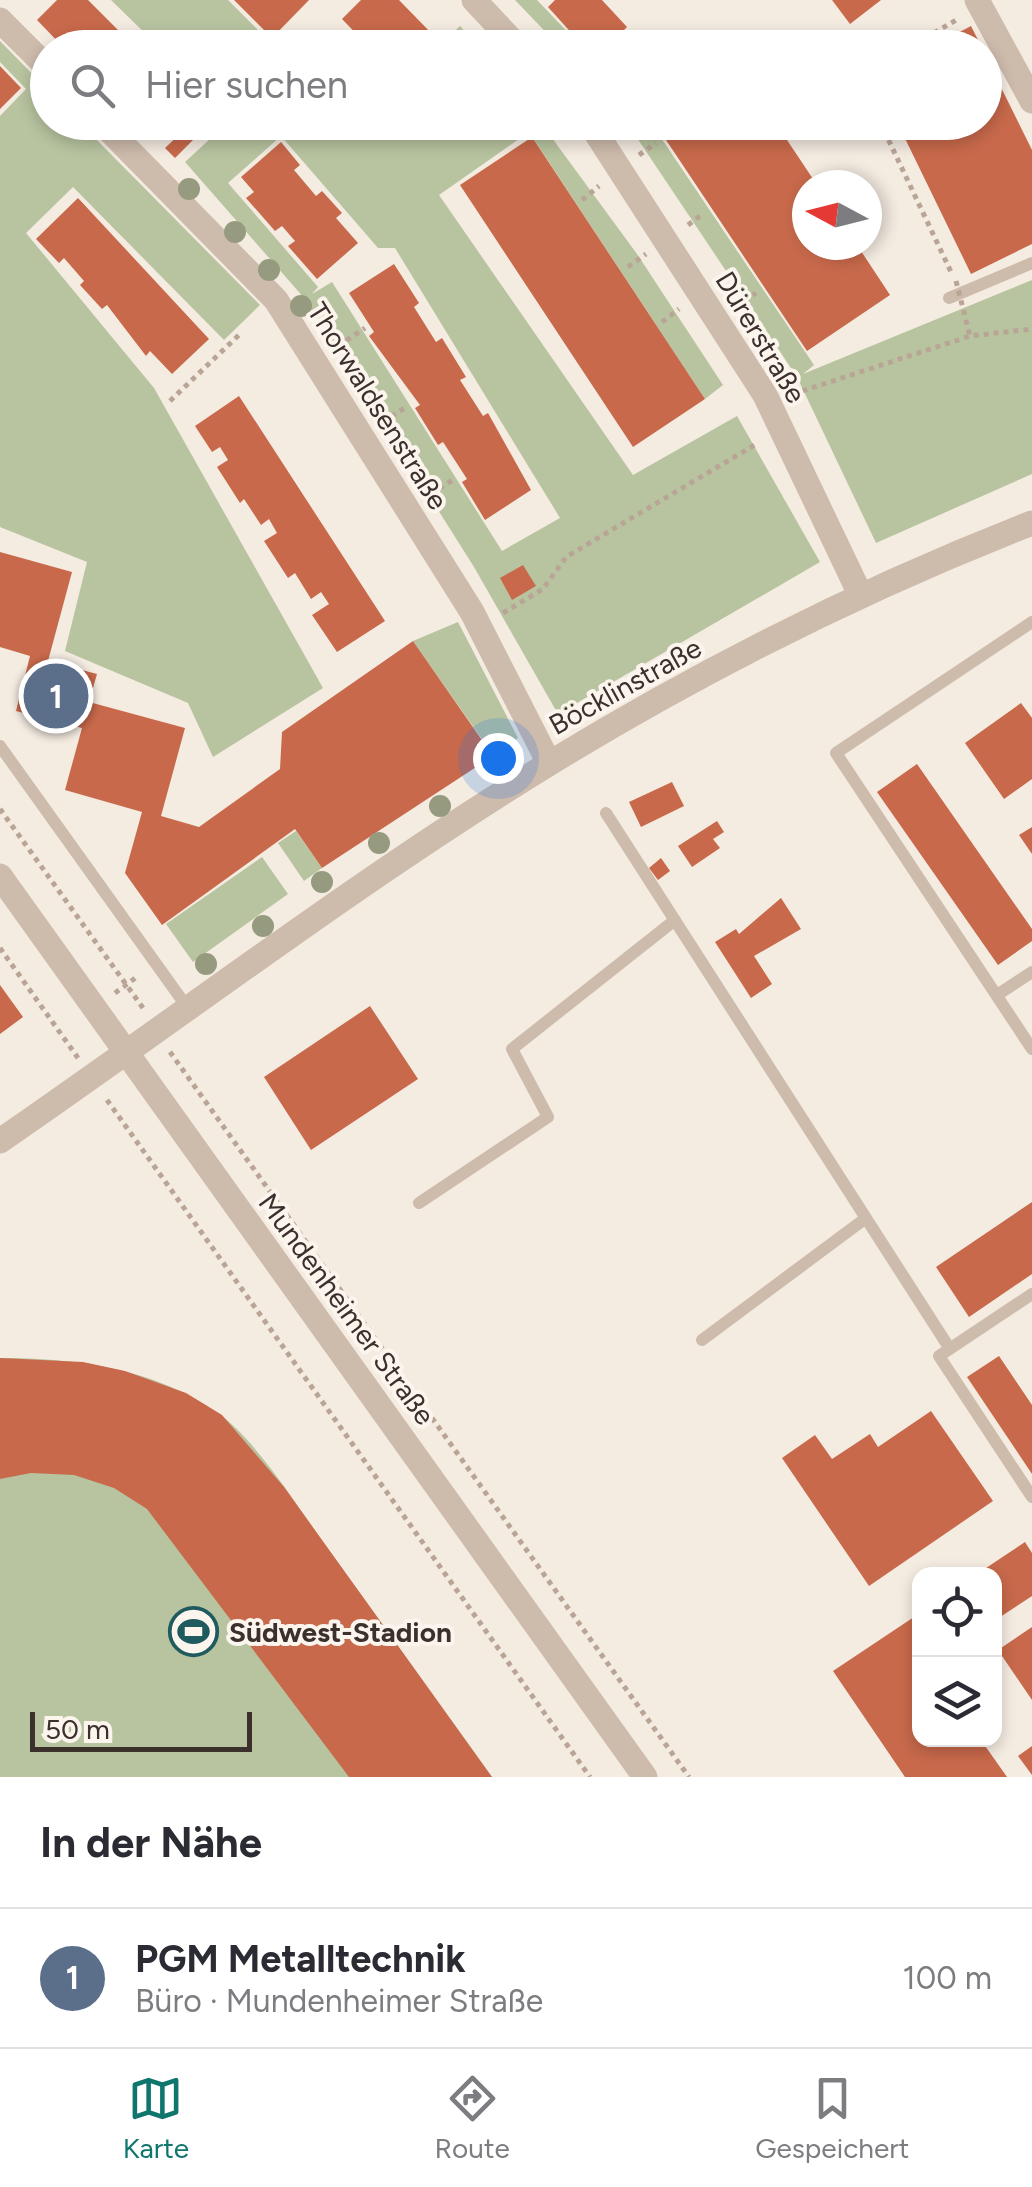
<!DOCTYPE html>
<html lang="de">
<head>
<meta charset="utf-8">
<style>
  body { margin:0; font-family:Figtree,sans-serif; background:#f2f2f3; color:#2b2b33 }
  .controls { position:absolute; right:30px; bottom:30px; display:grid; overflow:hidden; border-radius:20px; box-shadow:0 5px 15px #0003 }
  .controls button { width:90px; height:90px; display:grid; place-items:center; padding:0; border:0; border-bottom:2px solid #e1e1e2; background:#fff; color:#2b2b33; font:50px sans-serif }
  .compass { position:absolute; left:792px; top:170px; width:90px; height:90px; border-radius:50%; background:#fff; box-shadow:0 5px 15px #0003; rotate:277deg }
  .scale { position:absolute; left:30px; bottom:25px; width:222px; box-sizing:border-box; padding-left:10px; border:5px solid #3b302b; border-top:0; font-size:28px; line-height:35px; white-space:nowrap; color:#3b302b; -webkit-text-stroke:8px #fbf5ee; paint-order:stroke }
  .you { position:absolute; left:498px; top:758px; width:35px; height:35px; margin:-25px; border:8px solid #fff; border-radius:50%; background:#1a73e8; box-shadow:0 0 0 15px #1a73e833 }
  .badge { display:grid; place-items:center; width:65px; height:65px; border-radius:50%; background:#0f766e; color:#fff; font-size:32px; font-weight:700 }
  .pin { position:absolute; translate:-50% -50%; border:5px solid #fff; box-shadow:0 2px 10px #0006 }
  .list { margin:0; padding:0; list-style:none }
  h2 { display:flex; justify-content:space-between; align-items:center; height:130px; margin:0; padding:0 40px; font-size:42px }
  h2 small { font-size:32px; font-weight:400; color:#7c7c81 }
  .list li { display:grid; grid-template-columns:65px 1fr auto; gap:30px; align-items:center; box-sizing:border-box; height:140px; padding:0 40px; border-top:2px solid #e1e1e2 }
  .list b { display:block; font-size:38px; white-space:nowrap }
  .list p { margin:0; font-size:32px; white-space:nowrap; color:#7c7c81 }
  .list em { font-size:32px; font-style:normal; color:#7c7c81 }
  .icon { flex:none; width:55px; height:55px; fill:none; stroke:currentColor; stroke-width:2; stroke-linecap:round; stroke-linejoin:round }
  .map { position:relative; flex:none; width:1032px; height:1777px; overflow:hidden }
  .search { position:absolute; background:#fff; box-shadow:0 5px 15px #0003; left:30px; right:30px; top:30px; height:110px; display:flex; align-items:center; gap:25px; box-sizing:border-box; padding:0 35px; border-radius:55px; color:#7c7c81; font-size:38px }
  .sheet { height:270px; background:#fff }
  nav { display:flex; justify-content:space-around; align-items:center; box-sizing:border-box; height:140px; border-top:2px solid #e1e1e2; background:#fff; font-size:28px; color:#7c7c81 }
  nav a { display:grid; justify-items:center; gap:5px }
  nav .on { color:#0f766e }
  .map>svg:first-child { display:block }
  .green { fill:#b8c4a0; fill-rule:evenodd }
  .building { fill:#c8694b }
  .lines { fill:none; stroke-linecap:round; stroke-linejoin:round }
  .path { stroke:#b9a596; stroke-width:5; stroke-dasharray:5 5; stroke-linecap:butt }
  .service { stroke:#cdbbac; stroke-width:12 }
  .minor { stroke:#cdbbac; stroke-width:25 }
  .tertiary { stroke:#cdbbac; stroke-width:25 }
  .path-bridge { stroke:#b9a596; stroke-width:5; stroke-dasharray:5 5; stroke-linecap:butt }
  .tree { fill:#969b7f }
  .labels { text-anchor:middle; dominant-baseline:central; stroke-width:8; stroke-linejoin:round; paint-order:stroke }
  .street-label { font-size:28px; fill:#3b302b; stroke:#fbf5ee }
  .poi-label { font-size:28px; font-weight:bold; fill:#3b302b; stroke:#fbf5ee; text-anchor:start }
</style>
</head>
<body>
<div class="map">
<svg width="1032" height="1777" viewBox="0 0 1032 1777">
  <rect width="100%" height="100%" fill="#f4ebe1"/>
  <path class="green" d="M111,0H228L275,47H159Z
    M515,0H537L582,47H560Z
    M460,26L478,47H439Z
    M0,41L47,89L48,122L80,123L260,305L224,340L73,187L26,233L154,388L323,688L213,757L188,703L65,651L87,562L0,527V116L26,89L0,62Z
    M227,123H541L637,254L723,385L705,399L529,132L439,195L633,475L737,416L820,562L558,714L474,567L305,299L185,162ZM281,136L378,248H395L560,518L502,551L332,282L312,294L318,287L228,183Z
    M627,123H651L814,365L803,374L1032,280V474L876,543L797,377Z
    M458,622L518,738L493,755L413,641Z
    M296,831L322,868L304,881L278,843Z
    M262,857L288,894L193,962L166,924Z
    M0,1358C75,1358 154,1368 218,1413C254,1438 297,1505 323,1542C380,1620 436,1699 492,1777H0Z"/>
  <path class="building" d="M57,0H88L132,44L64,48L37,20Z
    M234,0H309L272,38Z
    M361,0H399L435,37L425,48H370L342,19Z
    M555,0H602L627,27L606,48H585L548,7Z
    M832,0H881L850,24Z
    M971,26L982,48H928L956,34Z
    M984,53L1032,150V244L971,274L897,122H984Z
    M0,66L21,88L0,109Z
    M139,122H169L154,138Z
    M654,122H775L817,185H807V245H857L890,295L807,351Z
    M185,129L195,138L175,158L165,148Z
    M532,137L705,399L633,447L460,185Z
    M281,142L300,165L294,170L316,196L322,191L342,213L336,218L358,243L317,279L288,246L295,241L282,226L275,231L246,198L254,192L241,177Z
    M78,198L209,339L172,374L150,351L146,356L107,305L102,309L80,285L84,281L64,258L59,263L36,239Z
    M394,264L419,303L414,307L436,342L442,338L466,377L460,380L483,416L488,413L531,490L485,520L462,482L467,479L443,442L438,445L415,408L420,405L369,336L374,332L349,293Z
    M239,396L385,621L337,652L312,615L329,604L321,592L311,599L295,573L288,578L264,541L277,533L269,519L261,525L244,499L240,503L217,467L228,460L220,447L212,452L195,426Z
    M0,552L72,572L48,661L97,674L89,702L185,728L161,816L199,827L280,769L282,732L413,641L493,756L322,868L295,829L162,925L125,873L142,812L65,790L82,728L16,711L30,656L0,647Z
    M523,565L536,586L512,600L500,578Z
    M1021,703L1032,718V779L1004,799L965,743Z
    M917,764L1032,929V941L998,965L877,792Z
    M672,782L684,806L641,827L629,802Z
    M717,821L724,832L713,839L720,848L692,867L678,846Z
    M1032,827V854L1019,835Z
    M661,858L670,871L658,880L649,868Z
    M781,898L801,929L754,956L772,984L751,998L715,942L736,929L739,934Z
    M0,985L23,1017L0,1034Z
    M370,1006L418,1079L311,1150L264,1077Z
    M1032,1202V1274L969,1317L936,1267Z
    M999,1356L1032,1405V1474L967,1377Z
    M0,1358L83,1362L125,1371L186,1393L222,1415L284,1487L492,1777H349L147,1509L114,1488L74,1475L31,1473L0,1479Z
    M931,1411L993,1501L869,1586L782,1458L815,1435L832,1459L870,1434L878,1447Z
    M1025,1542L1032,1553V1596L994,1621V1574H977Z
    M920,1613V1740H981L1007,1777H905L833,1671Z
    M1032,1627V1700L998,1650Z
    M1032,1746V1775L1018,1756Z"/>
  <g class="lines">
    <path class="path" d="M908,48L958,19
      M880,122L952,274
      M639,155L656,143
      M582,200L599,186
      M688,225L704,213
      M628,267L646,254
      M736,306L756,293
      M662,322L679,309
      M338,346L365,328
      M793,394L970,336L1032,329
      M170,401L242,332
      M383,422L406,407
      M431,494L454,479
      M503,613L543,589L566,557L758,443
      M0,809L143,1008
      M0,948L78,1058
      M115,993L138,976
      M170,1052L689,1777
      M107,1100L590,1777"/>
    <path class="service" d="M949,298L1032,263
      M1032,622L836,753L1032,1049
      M0,746L187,1007
      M606,813L950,1349
      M997,995L1032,972
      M419,1203L548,1117L512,1049L675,920
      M1032,1294L939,1356L1032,1497
      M702,1340L866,1218"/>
    <path class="minor" d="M474,0L519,48
      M977,0L1032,101
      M0,20L48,68
      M101,122L276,300L472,612L549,763
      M589,122L765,395L860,594"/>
    <path class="tertiary" d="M0,876L645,1777
      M0,1141C183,1015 360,879 550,763C704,669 865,588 1032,523"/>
    <path class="path-bridge" d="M956,281L970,336"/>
  </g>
  <g class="tree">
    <circle cx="189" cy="189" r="11"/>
    <circle cx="235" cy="232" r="11"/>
    <circle cx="269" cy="270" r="11"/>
    <circle cx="301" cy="306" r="11"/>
    <circle cx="505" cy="769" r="11"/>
    <circle cx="440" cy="806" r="11"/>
    <circle cx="379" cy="843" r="11"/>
    <circle cx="322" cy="882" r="11"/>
    <circle cx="263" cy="926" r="11"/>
    <circle cx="206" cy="964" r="11"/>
  </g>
  <defs>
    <symbol id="stadium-ring" viewBox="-11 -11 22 22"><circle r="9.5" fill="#fbf5ee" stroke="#1f5a5e" stroke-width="1.5"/><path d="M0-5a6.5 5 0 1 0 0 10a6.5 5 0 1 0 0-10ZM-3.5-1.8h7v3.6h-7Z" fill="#1f5a5e"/></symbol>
  </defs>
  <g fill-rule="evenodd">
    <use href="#stadium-ring" x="166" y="1604" width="55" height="55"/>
  </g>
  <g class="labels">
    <g class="street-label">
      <text transform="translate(761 337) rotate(59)">Dürerstraße</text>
      <text transform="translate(378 406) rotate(58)">Thorwaldsenstraße</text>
      <text transform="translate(625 686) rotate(-29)">Böcklinstraße</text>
      <text transform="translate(347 1309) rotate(54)">Mundenheimer Straße</text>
    </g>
    <g class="poi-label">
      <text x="229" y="1632">Südwest-Stadion</text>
    </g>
  </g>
</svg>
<div class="controls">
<button><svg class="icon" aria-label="locate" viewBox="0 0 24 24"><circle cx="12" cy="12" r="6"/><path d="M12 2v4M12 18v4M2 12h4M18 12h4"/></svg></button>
<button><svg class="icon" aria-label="layers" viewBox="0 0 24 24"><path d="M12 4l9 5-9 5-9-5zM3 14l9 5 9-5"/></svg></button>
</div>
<svg class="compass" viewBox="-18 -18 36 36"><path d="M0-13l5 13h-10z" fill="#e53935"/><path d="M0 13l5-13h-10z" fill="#7c7c81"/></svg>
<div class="scale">50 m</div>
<div class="you"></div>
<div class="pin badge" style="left:56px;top:696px;background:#5c6f8a">1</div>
<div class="search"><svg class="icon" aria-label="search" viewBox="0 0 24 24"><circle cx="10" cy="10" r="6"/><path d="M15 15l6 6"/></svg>Hier suchen</div>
</div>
<section class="sheet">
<h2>In der Nähe<small></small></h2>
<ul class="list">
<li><span class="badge" style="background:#5c6f8a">1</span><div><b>PGM Metalltechnik</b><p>Büro · Mundenheimer Straße</p></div><em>100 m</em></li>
</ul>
</section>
<nav>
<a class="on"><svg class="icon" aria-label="map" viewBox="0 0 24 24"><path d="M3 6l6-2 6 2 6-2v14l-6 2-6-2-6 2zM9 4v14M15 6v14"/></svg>Karte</a>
<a><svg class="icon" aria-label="directions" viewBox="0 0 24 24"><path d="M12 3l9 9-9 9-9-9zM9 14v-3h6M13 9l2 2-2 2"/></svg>Route</a>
<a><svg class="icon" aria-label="saved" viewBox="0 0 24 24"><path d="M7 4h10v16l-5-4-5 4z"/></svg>Gespeichert</a>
</nav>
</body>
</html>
